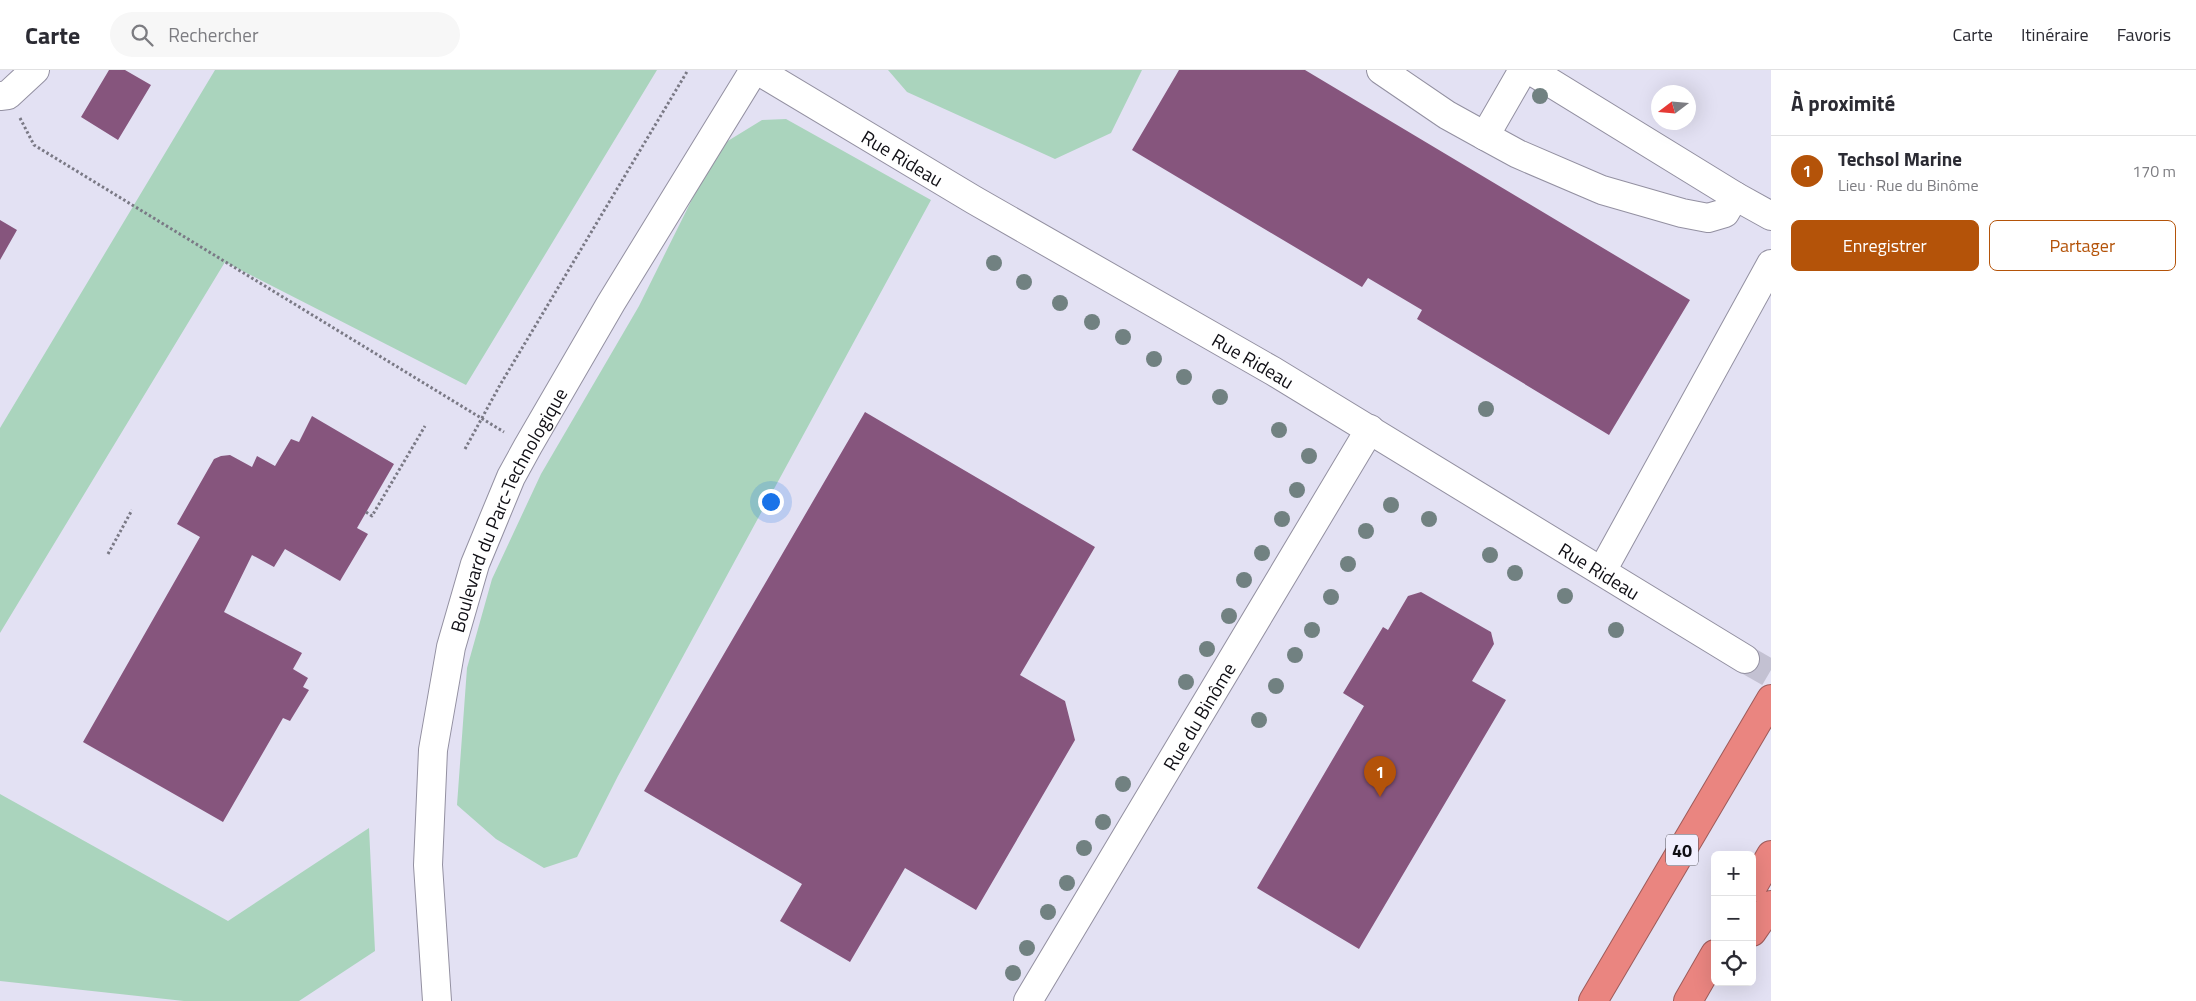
<!DOCTYPE html>
<html lang="fr">
<head>
<meta charset="utf-8">
<style>
  body { margin:0; font-family:"Titillium Web",sans-serif; background:#f7f7f7; color:#2b2b33 }
  .controls { position:absolute; right:15px; bottom:15px; display:grid; overflow:hidden; border-radius:8px; box-shadow:0 5px 20px #0002 }
  .controls button { width:45px; height:45px; display:grid; place-items:center; padding:0; border:0; border-bottom:1px solid #e1e1e2; background:#fff; color:#2b2b33; font:25px sans-serif }
  .compass { position:absolute; left:1651px; top:15px; width:45px; height:45px; border-radius:50%; background:#fff; box-shadow:0 5px 20px #0002; rotate:254deg }
  .you { position:absolute; left:770px; top:431px; width:18px; height:18px; margin:-12px; border:4px solid #fff; border-radius:50%; background:#1a73e8; box-shadow:0 0 0 8px #1a73e833 }
  .badge { display:grid; place-items:center; width:32px; height:32px; border-radius:50%; background:#b45309; color:#fff; font-size:16px; font-weight:700 }
  .pin { position:absolute; translate:-50% -41px; filter:drop-shadow(0 1px 2px #0008) }
  .pin::after { content:''; position:absolute; top:26px; width:18px; height:15px; background:inherit; clip-path:polygon(0 0,100% 0,50% 100%) }
  .list { margin:0; padding:0; list-style:none }
  h2 { display:flex; justify-content:space-between; align-items:center; height:65px; margin:0; padding:0 20px; font-size:21px }
  h2 small { font-size:16px; font-weight:400; color:#7c7c81 }
  .list li { display:grid; grid-template-columns:32px 1fr auto; gap:15px; align-items:center; box-sizing:border-box; height:70px; padding:0 20px; border-top:1px solid #e1e1e2 }
  .list b { display:block; font-size:19px; white-space:nowrap }
  .list p { margin:0; font-size:16px; white-space:nowrap; color:#7c7c81 }
  .list em { font-size:16px; font-style:normal; color:#7c7c81 }
  .actions { display:flex; gap:10px; padding:15px 20px }
  .actions a { flex:1; padding:11px 0; border:1px solid #b45309; border-radius:8px; text-align:center; font-size:18px; color:#b45309 }
  .actions .main { background:#b45309; color:#fff }
  .icon { flex:none; width:28px; height:28px; fill:none; stroke:currentColor; stroke-width:2; stroke-linecap:round; stroke-linejoin:round }
  .map { position:relative; flex:none; width:1771px; height:931px; overflow:hidden }
  header { display:flex; align-items:center; gap:30px; box-sizing:border-box; height:70px; padding:0 25px; background:#fff; border-bottom:1px solid #e1e1e2 }
  header strong { font-size:24px }
  nav { display:flex; gap:28px; margin-inline-start:auto; font-size:18px }
  .search { width:350px; height:45px; background:#f7f7f7; display:flex; align-items:center; gap:12px; box-sizing:border-box; padding:0 18px; border-radius:28px; color:#7c7c81; font-size:19px }
  main { display:flex }
  aside { flex:1; background:#fff }
  .map>svg:first-child { display:block }
  .green { fill:#aad4bd }
  .building { fill:#86557d }
  .lines { fill:none; stroke-linecap:round; stroke-linejoin:round }
  .minor-tunnel { stroke:#c3c1d2; stroke-width:28; stroke-dasharray:28 14; stroke-linecap:butt }
  .minor-casing { stroke:#9390a1; stroke-width:30 }
  .highway-casing { stroke:#9d5b5a; stroke-width:30 }
  .path { stroke:#7a7985; stroke-width:3; stroke-dasharray:2.5 2.5; stroke-linecap:butt }
  .minor { stroke:#fff; stroke-width:28 }
  .highway { stroke:#ea8580; stroke-width:28 }
  .tree { fill:#718181 }
  .labels { text-anchor:middle; dominant-baseline:central; stroke-width:5; stroke-linejoin:round; paint-order:stroke }
  .shield { fill:#f1effe; stroke:#53525a; stroke-width:1 }
  .shield-label { font-size:18px; font-weight:bold; fill:#0f0e14 }
  .street-label { font-size:19px; fill:#0f0e14; stroke:#f1effe }
</style>
</head>
<body>
<header>
<strong>Carte</strong>
<div class="search"><svg class="icon" aria-label="search" viewBox="0 0 24 24"><circle cx="10" cy="10" r="6"/><path d="M15 15l6 6"/></svg>Rechercher</div>
<nav><a>Carte</a><a>Itinéraire</a><a>Favoris</a></nav>
</header>
<main>
<div class="map">
<svg width="1771" height="931" viewBox="0 0 1771 931">
  <rect width="100%" height="100%" fill="#e3e1f3"/>
  <path class="green" d="M215,0H657L466,315L225,192L0,563V358Z
    M888,0H1142L1111,63L1055,89L907,22Z
    M786,49L931,130L618,706L577,787L544,798L496,769L457,735L467,598L492,509L541,404L639,236L718,77L762,50Z
    M0,724L228,851L369,758L375,881L299,931H184L0,911Z"/>
  <path class="building" d="M109,0H125L151,15L118,70L81,47Z
    M1179,0H1305L1690,230L1609,365L1417,249L1422,240L1368,208L1362,217L1132,80Z
    M0,150L17,160L0,190Z
    M865,342L1095,477L1020,605L1065,631L1075,670L976,840L905,798L850,892L780,851L802,814L644,721Z
    M312,346L394,394L357,458L368,464L340,511L285,479L274,497L252,485L224,542L302,583L293,599L308,608L303,617L309,620L290,651L283,648L223,752L83,672L200,467L177,454L214,389L221,386L230,385L252,397L257,386L275,396L291,369L299,372Z
    M1421,522L1491,562L1494,574L1472,611L1506,630L1359,879L1257,818L1364,636L1343,623L1383,557L1388,560L1408,526Z"/>
  <g class="lines">
    <path class="minor-tunnel" d="M1745,589L1771,604"/>
    <defs>
      <g id="minor">
        <path id="s1" d="M757,0L974,130L1273,301L1745,589"/>
        <path d="M1381,0L1447,45L1485,66L1518,84L1602,120L1682,143L1708,148L1725,143L1735,126L1530,0"/>
        <path d="M0,26L8,25L35,0"/>
        <path d="M1485,66L1523,0"/>
        <path d="M1735,126L1771,146"/>
        <path d="M1602,501L1771,194"/>
        <path id="s2" d="M437,931L428,795L433,680L451,577L475,494L511,407L528,376L611,233L754,0"/>
        <path id="s3" d="M1028,931L1370,359"/>
      </g>
      <path id="highway" d="M1752,818L1771,785
        M1752,862L1771,835
        M1593,931L1771,629
        M1688,931L1715,884"/>
    </defs>
    <use href="#minor" class="minor-casing"/>
    <use href="#highway" class="highway-casing"/>
    <path class="path" d="M20,48L34,75L504,362
      M465,379L500,315L688,0
      M366,442L372,446L425,356
      M108,484L132,440"/>
    <use href="#minor" class="minor"/>
    <use href="#highway" class="highway"/>
  </g>
  <g class="tree">
    <circle cx="1540" cy="26" r="8"/>
    <circle cx="994" cy="193" r="8"/>
    <circle cx="1024" cy="212" r="8"/>
    <circle cx="1060" cy="233" r="8"/>
    <circle cx="1092" cy="252" r="8"/>
    <circle cx="1123" cy="267" r="8"/>
    <circle cx="1154" cy="289" r="8"/>
    <circle cx="1184" cy="307" r="8"/>
    <circle cx="1220" cy="327" r="8"/>
    <circle cx="1486" cy="339" r="8"/>
    <circle cx="1279" cy="360" r="8"/>
    <circle cx="1309" cy="386" r="8"/>
    <circle cx="1297" cy="420" r="8"/>
    <circle cx="1391" cy="435" r="8"/>
    <circle cx="1282" cy="449" r="8"/>
    <circle cx="1429" cy="449" r="8"/>
    <circle cx="1366" cy="461" r="8"/>
    <circle cx="1262" cy="483" r="8"/>
    <circle cx="1490" cy="485" r="8"/>
    <circle cx="1348" cy="494" r="8"/>
    <circle cx="1515" cy="503" r="8"/>
    <circle cx="1244" cy="510" r="8"/>
    <circle cx="1565" cy="526" r="8"/>
    <circle cx="1331" cy="527" r="8"/>
    <circle cx="1229" cy="546" r="8"/>
    <circle cx="1312" cy="560" r="8"/>
    <circle cx="1616" cy="560" r="8"/>
    <circle cx="1207" cy="579" r="8"/>
    <circle cx="1295" cy="585" r="8"/>
    <circle cx="1186" cy="612" r="8"/>
    <circle cx="1276" cy="616" r="8"/>
    <circle cx="1259" cy="650" r="8"/>
    <circle cx="1123" cy="714" r="8"/>
    <circle cx="1103" cy="752" r="8"/>
    <circle cx="1084" cy="778" r="8"/>
    <circle cx="1067" cy="813" r="8"/>
    <circle cx="1048" cy="842" r="8"/>
    <circle cx="1027" cy="878" r="8"/>
    <circle cx="1013" cy="903" r="8"/>
  </g>
  <g class="labels">
    <rect class="shield" x="1666" y="764.5" width="32" height="31" rx="4"/>
    <g class="shield-label">
      <text x="1682" y="780">40</text>
    </g>
    <g class="street-label">
      <text stroke="none"><textPath href="#s1" startOffset="170">Rue Rideau</textPath></text>
      <text stroke="none"><textPath href="#s1" startOffset="575">Rue Rideau</textPath></text>
      <text stroke="none"><textPath href="#s2" startOffset="505">Boulevard du Parc-Technologique</textPath></text>
      <text stroke="none"><textPath href="#s1" startOffset="980">Rue Rideau</textPath></text>
      <text stroke="none"><textPath href="#s3" startOffset="332">Rue du Binôme</textPath></text>
    </g>
  </g>
</svg>
<div class="controls">
<button>+</button>
<button>−</button>
<button><svg class="icon" aria-label="locate" viewBox="0 0 24 24"><circle cx="12" cy="12" r="6"/><path d="M12 2v4M12 18v4M2 12h4M18 12h4"/></svg></button>
</div>
<svg class="compass" viewBox="-18 -18 36 36"><path d="M0-13l5 13h-10z" fill="#e53935"/><path d="M0 13l5-13h-10z" fill="#7c7c81"/></svg>
<div class="you"></div>
<div class="pin badge" style="left:1380px;top:727px">1</div>
</div>
<aside>
<h2>À proximité<small></small></h2>
<ul class="list">
<li><span class="badge">1</span><div><b>Techsol Marine</b><p>Lieu · Rue du Binôme</p></div><em>170 m</em></li>
</ul>
<div class="actions"><a class="main">Enregistrer</a><a>Partager</a></div>
</aside>
</main>
</body>
</html>
